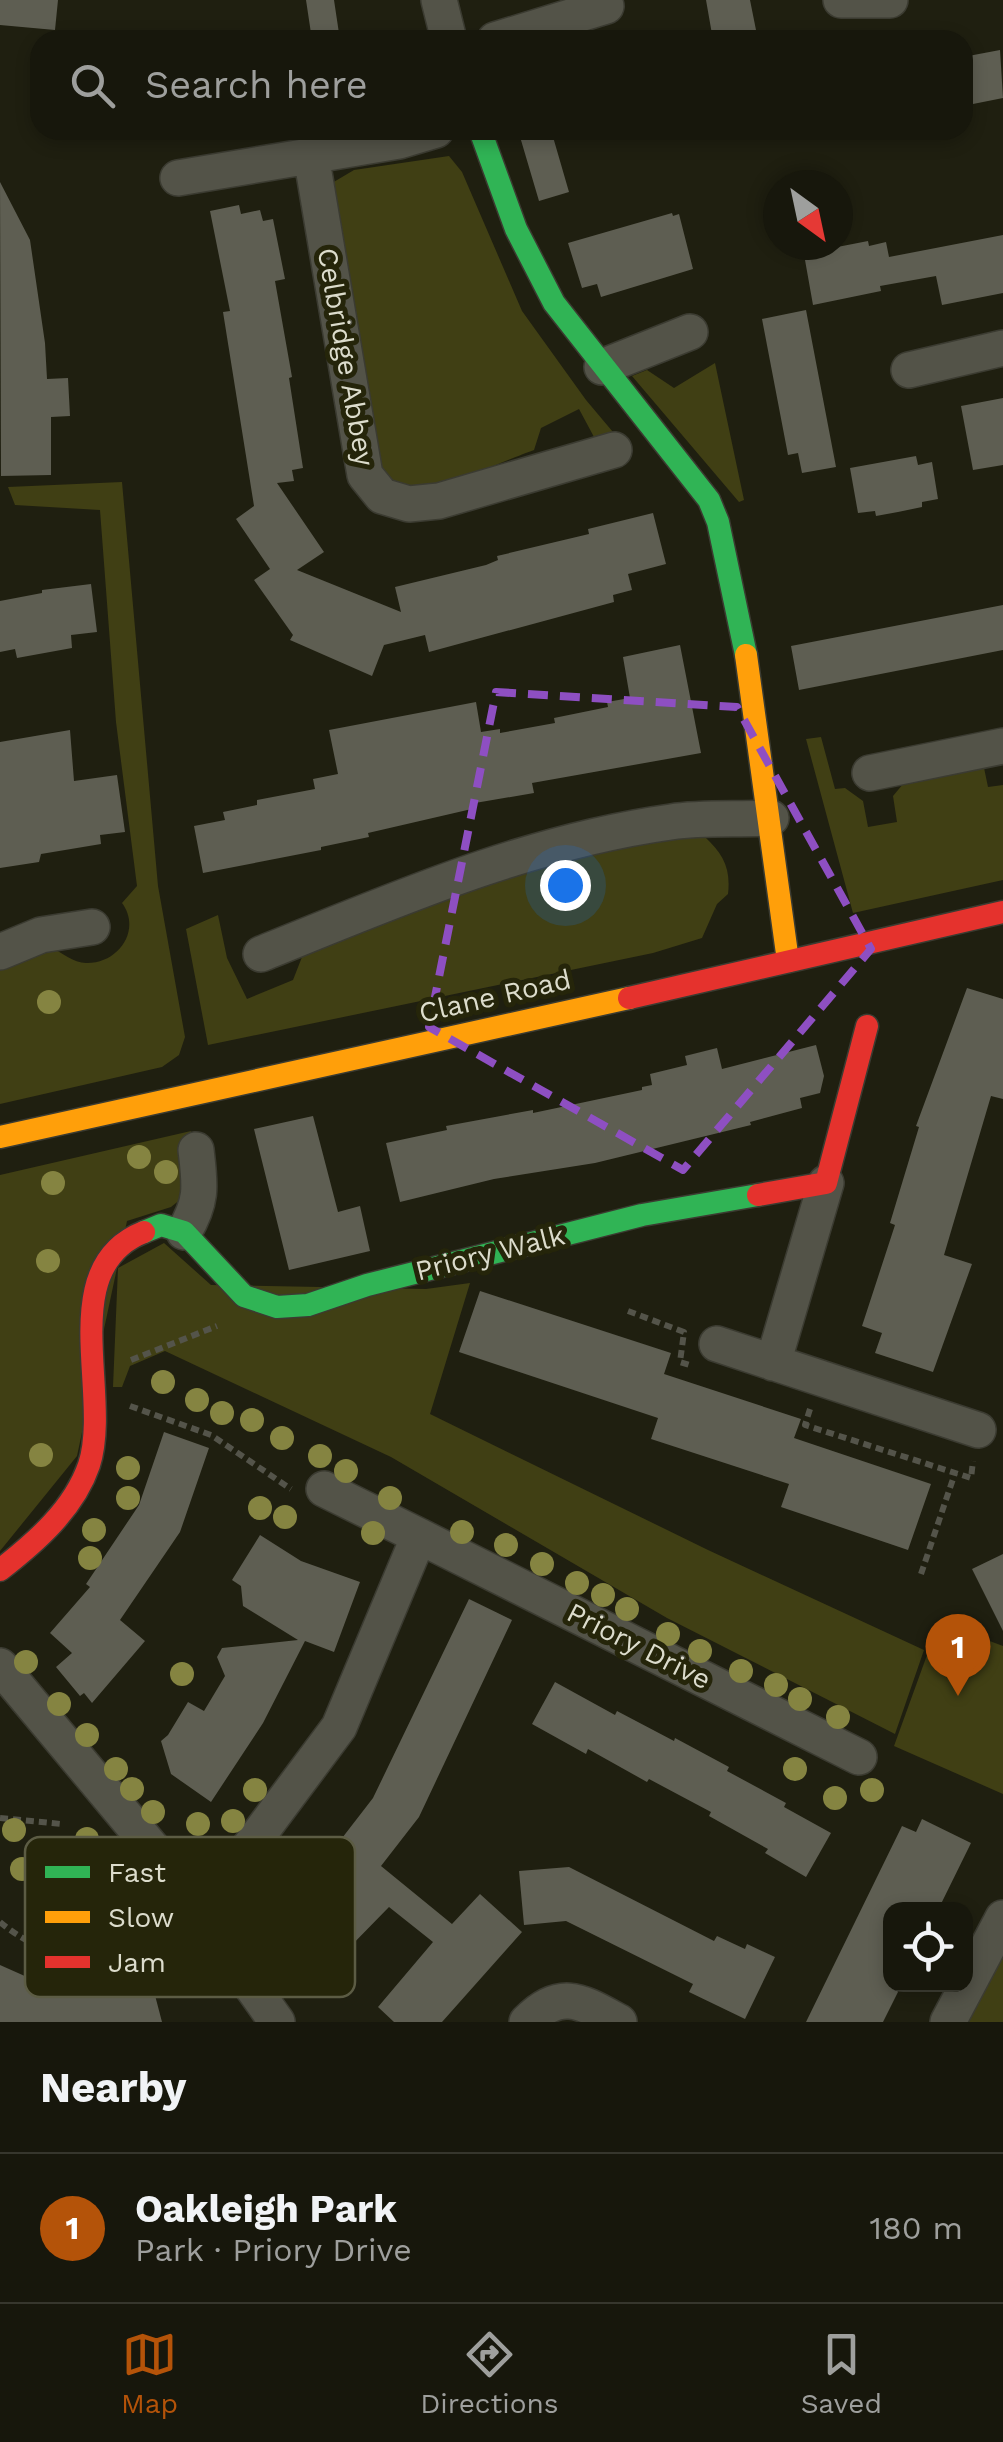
<!DOCTYPE html>
<html lang="en">
<head>
<meta charset="utf-8">
<style>
  body { margin:0; font-family:"Work Sans",sans-serif; background:#202015; color:#f1f3f6 }
  .controls { position:absolute; right:30px; bottom:30px; display:grid; overflow:hidden; border-radius:20px; box-shadow:0 5px 15px #0003 }
  .controls button { width:90px; height:90px; display:grid; place-items:center; padding:0; border:0; border-bottom:2px solid #36362d; background:#17170c; color:#f1f3f6; font:50px sans-serif }
  .compass { position:absolute; left:763px; top:170px; width:90px; height:90px; border-radius:50%; background:#17170c; box-shadow:0 5px 15px #0003; rotate:147deg }
  .you { position:absolute; left:565px; top:885px; width:35px; height:35px; margin:-25px; border:8px solid #fff; border-radius:50%; background:#1a73e8; box-shadow:0 0 0 15px #1a73e833 }
  .badge { display:grid; place-items:center; width:65px; height:65px; border-radius:50%; background:#b45309; color:#fff; font-size:32px; font-weight:700 }
  .pin { position:absolute; translate:-50% -82px; filter:drop-shadow(0 2px 5px #0008) }
  .pin::after { content:''; position:absolute; top:52px; width:35px; height:30px; background:inherit; clip-path:polygon(0 0,100% 0,50% 100%) }
  .list { margin:0; padding:0; list-style:none }
  h2 { display:flex; justify-content:space-between; align-items:center; height:130px; margin:0; padding:0 40px; font-size:42px }
  h2 small { font-size:32px; font-weight:400; color:#9e9f9d }
  .list li { display:grid; grid-template-columns:65px 1fr auto; gap:30px; align-items:center; box-sizing:border-box; height:150px; padding:0 40px; border-top:2px solid #36362d }
  .list b { display:block; font-size:38px; white-space:nowrap }
  .list p { margin:0; font-size:32px; white-space:nowrap; color:#9e9f9d }
  .list em { font-size:32px; font-style:normal; color:#9e9f9d }
  .icon { flex:none; width:55px; height:55px; fill:none; stroke:currentColor; stroke-width:2; stroke-linecap:round; stroke-linejoin:round }
  .map { position:relative; flex:none; width:1003px; height:2022px; overflow:hidden }
  .search { position:absolute; background:#17170c; box-shadow:0 5px 15px #0003; left:30px; right:30px; top:30px; height:110px; display:flex; align-items:center; gap:25px; box-sizing:border-box; padding:0 35px; border-radius:30px; color:#9e9f9d; font-size:38px }
  .sheet { height:280px; background:#17170c }
  nav { display:flex; justify-content:space-around; align-items:center; box-sizing:border-box; height:140px; border-top:2px solid #36362d; background:#17170c; font-size:28px; color:#9e9f9d }
  nav a { display:grid; justify-items:center; gap:5px }
  nav .on { color:#b45309 }
  .map>svg:first-child { display:block }
  .green { fill:#403f14 }
  .building { fill:#5e5e52 }
  .lines { fill:none; stroke-linecap:round; stroke-linejoin:round }
  .street-casing { stroke:#3b3b31; stroke-width:38 }
  .fast-casing { stroke:#3b3b31; stroke-width:25 }
  .slow-casing { stroke:#3b3b31; stroke-width:25 }
  .jam-casing { stroke:#3b3b31; stroke-width:25 }
  .path { stroke:#54544a; stroke-width:6; stroke-dasharray:8 5; stroke-linecap:butt }
  .street { stroke:#535348; stroke-width:35 }
  .fast { stroke:#30b455; stroke-width:22 }
  .slow { stroke:#ff9f0a; stroke-width:22 }
  .jam { stroke:#e5322d; stroke-width:22 }
  .tree { fill:#858441 }
  .marked { fill:none; stroke:#8e4fc2; stroke-width:8; stroke-dasharray:20 12; stroke-linejoin:round }
  .labels { text-anchor:middle; dominant-baseline:central; stroke-width:10; stroke-linejoin:round; paint-order:stroke }
  .street-label { font-size:28px; fill:#dcdccc; stroke:#25250a }
  .key { fill:#25250a; stroke:#5c5c44; stroke-width:2.5 }
  .key-label { font-size:28px; fill:#dcdccc }
</style>
</head>
<body>
<div class="map">
<svg width="1003" height="2022" viewBox="0 0 1003 2022">
  <rect width="100%" height="100%" fill="#1f1f10"/>
  <path class="green" d="M449,156L462,172L522,311L586,400L618,438L601,450L579,409L541,428L534,450C505,460 422,500 394,485C388,481 381,474 376,469L332,183L354,170Z
    M715,363L744,500L739,502L632,376L647,370L674,388Z
    M122,482L158,886L185,1037L179,1055L162,1067L0,1104V967L50,946C60,952 74,963 86,963C118,964 142,930 122,903L137,886L116,722L100,510L15,505L8,487Z
    M821,737L835,789L845,788L863,801L868,827L897,822L893,796L908,778L983,763L988,787L1003,785V880L853,913L806,739Z
    M705,837C723,854 731,868 728,894L717,904L702,938L653,953L208,1045L186,929L218,915L227,958L247,999L293,980L302,957L440,896L635,843Z
    M191,1131L181,1162L185,1190L181,1199L171,1207L127,1221L77,1456L0,1551V1175Z
    M164,1243L211,1285L426,1289L470,1283L430,1414L708,1550L924,1650L895,1734L667,1618L391,1457L165,1351L130,1366L122,1387H113L118,1268Z
    M939,1622L1003,1646V1794L894,1746Z
    M1003,1950V2022H965Z"/>
  <path class="building" d="M0,0H58L55,30L0,25Z
    M306,0H334L340,40H312Z
    M706,0H750L758,40H713Z
    M1000,50L1003,98L963,106V57Z
    M518,130H551L569,192L539,201Z
    M0,182L30,240L45,343L47,379L68,378L70,416L51,417V475L1,476Z
    M239,205L241,214L260,210L263,221L273,219L285,279L275,281L292,377L289,378L303,468L292,470L294,481L277,483L324,552L297,570L401,612L395,587L486,565L498,560L497,556L589,534L588,529L653,513L666,564L628,574L632,590L613,595L614,602L429,652L425,635L384,645L372,676L290,640L293,635L254,580L270,569L236,519L254,506L223,312L230,311L210,211Z
    M672,213L673,216L679,214L693,269L601,297L597,284L582,288L568,243Z
    M1003,235V293L942,305L936,276L880,286L881,291L813,305L805,260L823,257L822,250L868,241L869,246L886,242L889,257Z
    M806,310L836,467L802,473L798,453L788,455L762,319Z
    M1003,398V465L973,470L961,406Z
    M916,456L918,465L932,462L938,499L922,502V507L898,512L876,516L875,511L858,513L850,468Z
    M91,584L97,632L71,635L72,648L17,658L15,649L0,652V601L42,593V590Z
    M1003,605V650L799,690L791,646Z
    M680,645L701,753L532,783L534,793L475,803L476,808L368,833L369,837L321,847V850L203,873L194,826L225,820L223,812L257,805V800L315,789L313,779L338,774L329,730L476,702L481,732L500,729V733L555,723L554,718L608,707L607,702L630,698L623,657Z
    M70,730L74,781L117,775L125,832L100,835L101,844L41,854L39,862L0,868V742Z
    M967,988L1003,999V1099L991,1096L944,1255L972,1264L933,1372L875,1353L882,1333L862,1326L895,1225L890,1223L919,1127L916,1126Z
    M816,1045L824,1076L820,1093L800,1098L802,1108L750,1122L751,1125L595,1163L494,1179L400,1202L386,1143L447,1130L446,1126L533,1110V1113L642,1090V1087L652,1085L650,1074L687,1065L685,1056L717,1048L722,1069Z
    M313,1116L338,1212L360,1206L370,1251L289,1270L254,1129Z
    M480,1291L671,1353L664,1374L801,1419L794,1438L931,1484L908,1550L781,1507L789,1484L651,1439L658,1418L459,1352Z
    M164,1432L209,1448L180,1532L120,1620L145,1641L92,1703L84,1693L80,1696L56,1667L72,1653L50,1633L90,1587L86,1584L139,1505Z
    M260,1535L301,1561L360,1582L334,1652L305,1641L263,1723L211,1802L171,1774L161,1741L168,1735L188,1702L204,1711L225,1676L217,1657L222,1648L298,1640L243,1606L241,1586L232,1580Z
    M1003,1554V1631L972,1569Z
    M469,1599L512,1620L419,1817L381,1866L452,1924L480,1894L522,1932L442,2022H394L378,2007L433,1942L389,1907L345,1952L324,1932L301,1958L262,1924L336,1839L339,1842L373,1798Z
    M555,1682L615,1715L617,1711L674,1741L675,1738L729,1767L727,1771L786,1803L784,1807L831,1833L806,1877L765,1853L768,1849L709,1816L711,1812L679,1795L649,1779L647,1782L588,1749L586,1754L532,1724Z
    M922,1819L971,1843L938,1910H890V1984H902L883,2022H806L902,1826L916,1832Z
    M569,1867L714,1941L717,1936L745,1949L747,1944L775,1957L745,2019L689,1992L693,1984L566,1921L524,1925L519,1871Z
    M0,1965L45,1985L75,1991L127,1988L151,1980L162,2022H0Z"/>
  <g class="lines">
    <defs>
      <path id="street" d="M439,0L449,40
        M841,0H890
        M495,40L606,6
        M311,155L365,475L382,496L409,504L439,501L614,450
        M178,178L399,141L436,130
        M602,367L690,332
        M909,370L1003,348
        M870,773L1003,746
        M0,952L41,935L92,927
        M261,954C395,900 527,842 671,822C703,817 738,820 771,818
        M184,1232C203,1200 200,1185 196,1150
        M717,1344L978,1430
        M773,1363L826,1183
        M419,1536L859,1757
        M0,1666L162,1860L277,2022
        M201,1912L339,1727L419,1536L324,1489
        M527,2022C561,1987 582,2002 619,2022
        M948,2022L1003,1918"/>
      <path id="fast" d="M480,130L516,229L554,303L709,500L718,522L746,655
        M144,1232L161,1225L184,1232L244,1296L277,1307L308,1305L367,1285L642,1215L758,1195"/>
      <path id="slow" d="M746,655L788,961
        M0,1137L629,998"/>
      <path id="jam" d="M629,998L1003,912
        M758,1195L826,1183L867,1026
        M0,1570C36,1542 74,1509 89,1465C112,1395 54,1267 144,1232"/>
    </defs>
    <use href="#street" class="street-casing"/>
    <use href="#fast" class="fast-casing"/>
    <use href="#slow" class="slow-casing"/>
    <use href="#jam" class="jam-casing"/>
    <path class="path" d="M628,1311L684,1332L680,1362L693,1366
      M131,1360L217,1326
      M130,1406L211,1435L291,1489
      M810,1409L805,1425L808,1426L971,1478L973,1461
      M921,1574L955,1473
      M0,1818L61,1824
      M0,1922C30,1947 60,1957 99,1955
      M56,1953L88,1857"/>
    <use href="#street" class="street"/>
    <use href="#fast" class="fast"/>
    <use href="#slow" class="slow"/>
    <use href="#jam" class="jam"/>
  </g>
  <g class="tree">
    <circle cx="49" cy="1002" r="12"/>
    <circle cx="139" cy="1157" r="12"/>
    <circle cx="166" cy="1172" r="12"/>
    <circle cx="53" cy="1183" r="12"/>
    <circle cx="48" cy="1261" r="12"/>
    <circle cx="163" cy="1382" r="12"/>
    <circle cx="197" cy="1400" r="12"/>
    <circle cx="222" cy="1413" r="12"/>
    <circle cx="252" cy="1420" r="12"/>
    <circle cx="282" cy="1438" r="12"/>
    <circle cx="41" cy="1455" r="12"/>
    <circle cx="320" cy="1456" r="12"/>
    <circle cx="128" cy="1468" r="12"/>
    <circle cx="346" cy="1471" r="12"/>
    <circle cx="128" cy="1498" r="12"/>
    <circle cx="390" cy="1498" r="12"/>
    <circle cx="260" cy="1508" r="12"/>
    <circle cx="285" cy="1517" r="12"/>
    <circle cx="94" cy="1530" r="12"/>
    <circle cx="462" cy="1532" r="12"/>
    <circle cx="373" cy="1533" r="12"/>
    <circle cx="506" cy="1545" r="12"/>
    <circle cx="90" cy="1558" r="12"/>
    <circle cx="542" cy="1564" r="12"/>
    <circle cx="577" cy="1583" r="12"/>
    <circle cx="603" cy="1595" r="12"/>
    <circle cx="627" cy="1609" r="12"/>
    <circle cx="668" cy="1634" r="12"/>
    <circle cx="700" cy="1651" r="12"/>
    <circle cx="26" cy="1662" r="12"/>
    <circle cx="741" cy="1671" r="12"/>
    <circle cx="182" cy="1674" r="12"/>
    <circle cx="776" cy="1685" r="12"/>
    <circle cx="800" cy="1699" r="12"/>
    <circle cx="59" cy="1704" r="12"/>
    <circle cx="838" cy="1717" r="12"/>
    <circle cx="87" cy="1735" r="12"/>
    <circle cx="116" cy="1769" r="12"/>
    <circle cx="795" cy="1769" r="12"/>
    <circle cx="132" cy="1789" r="12"/>
    <circle cx="255" cy="1790" r="12"/>
    <circle cx="872" cy="1790" r="12"/>
    <circle cx="835" cy="1798" r="12"/>
    <circle cx="153" cy="1812" r="12"/>
    <circle cx="233" cy="1821" r="12"/>
    <circle cx="198" cy="1824" r="12"/>
    <circle cx="14" cy="1830" r="12"/>
    <circle cx="87" cy="1839" r="12"/>
    <circle cx="22" cy="1869" r="12"/>
  </g>
  <path class="marked" d="M496,692L737,707L871,949L683,1170L429,1027Z"/>
  <g class="labels">
    <g class="street-label">
      <text transform="translate(346 357) rotate(80)">Celbridge Abbey</text>
      <text transform="translate(495 996) rotate(-13)">Clane Road</text>
      <text transform="translate(490 1253) rotate(-14)">Priory Walk</text>
      <text transform="translate(639 1646) rotate(27)">Priory Drive</text>
    </g>
  </g>
  <rect x="25" y="1837" width="330" height="160" rx="15" class="key"/>
  <rect x="45" y="1866" width="45" height="12" fill="#30b455"/>
  <rect x="45" y="1911" width="45" height="12" fill="#ff9f0a"/>
  <rect x="45" y="1956" width="45" height="12" fill="#e5322d"/>
  <g class="key-label">
    <text x="108" y="1882">Fast</text>
    <text x="108" y="1927">Slow</text>
    <text x="108" y="1972">Jam</text>
  </g>
</svg>
<div class="controls">
<button><svg class="icon" aria-label="locate" viewBox="0 0 24 24"><circle cx="12" cy="12" r="6"/><path d="M12 2v4M12 18v4M2 12h4M18 12h4"/></svg></button>
</div>
<svg class="compass" viewBox="-18 -18 36 36"><path d="M0-13l5 13h-10z" fill="#e53935"/><path d="M0 13l5-13h-10z" fill="#9e9f9d"/></svg>
<div class="you"></div>
<div class="pin badge" style="left:958px;top:1696px">1</div>
<div class="search"><svg class="icon" aria-label="search" viewBox="0 0 24 24"><circle cx="10" cy="10" r="6"/><path d="M15 15l6 6"/></svg>Search here</div>
</div>
<section class="sheet">
<h2>Nearby<small></small></h2>
<ul class="list">
<li><span class="badge">1</span><div><b>Oakleigh Park</b><p>Park · Priory Drive</p></div><em>180 m</em></li>
</ul>
</section>
<nav>
<a class="on"><svg class="icon" aria-label="map" viewBox="0 0 24 24"><path d="M3 6l6-2 6 2 6-2v14l-6 2-6-2-6 2zM9 4v14M15 6v14"/></svg>Map</a>
<a><svg class="icon" aria-label="directions" viewBox="0 0 24 24"><path d="M12 3l9 9-9 9-9-9zM9 14v-3h6M13 9l2 2-2 2"/></svg>Directions</a>
<a><svg class="icon" aria-label="saved" viewBox="0 0 24 24"><path d="M7 4h10v16l-5-4-5 4z"/></svg>Saved</a>
</nav>
</body>
</html>
